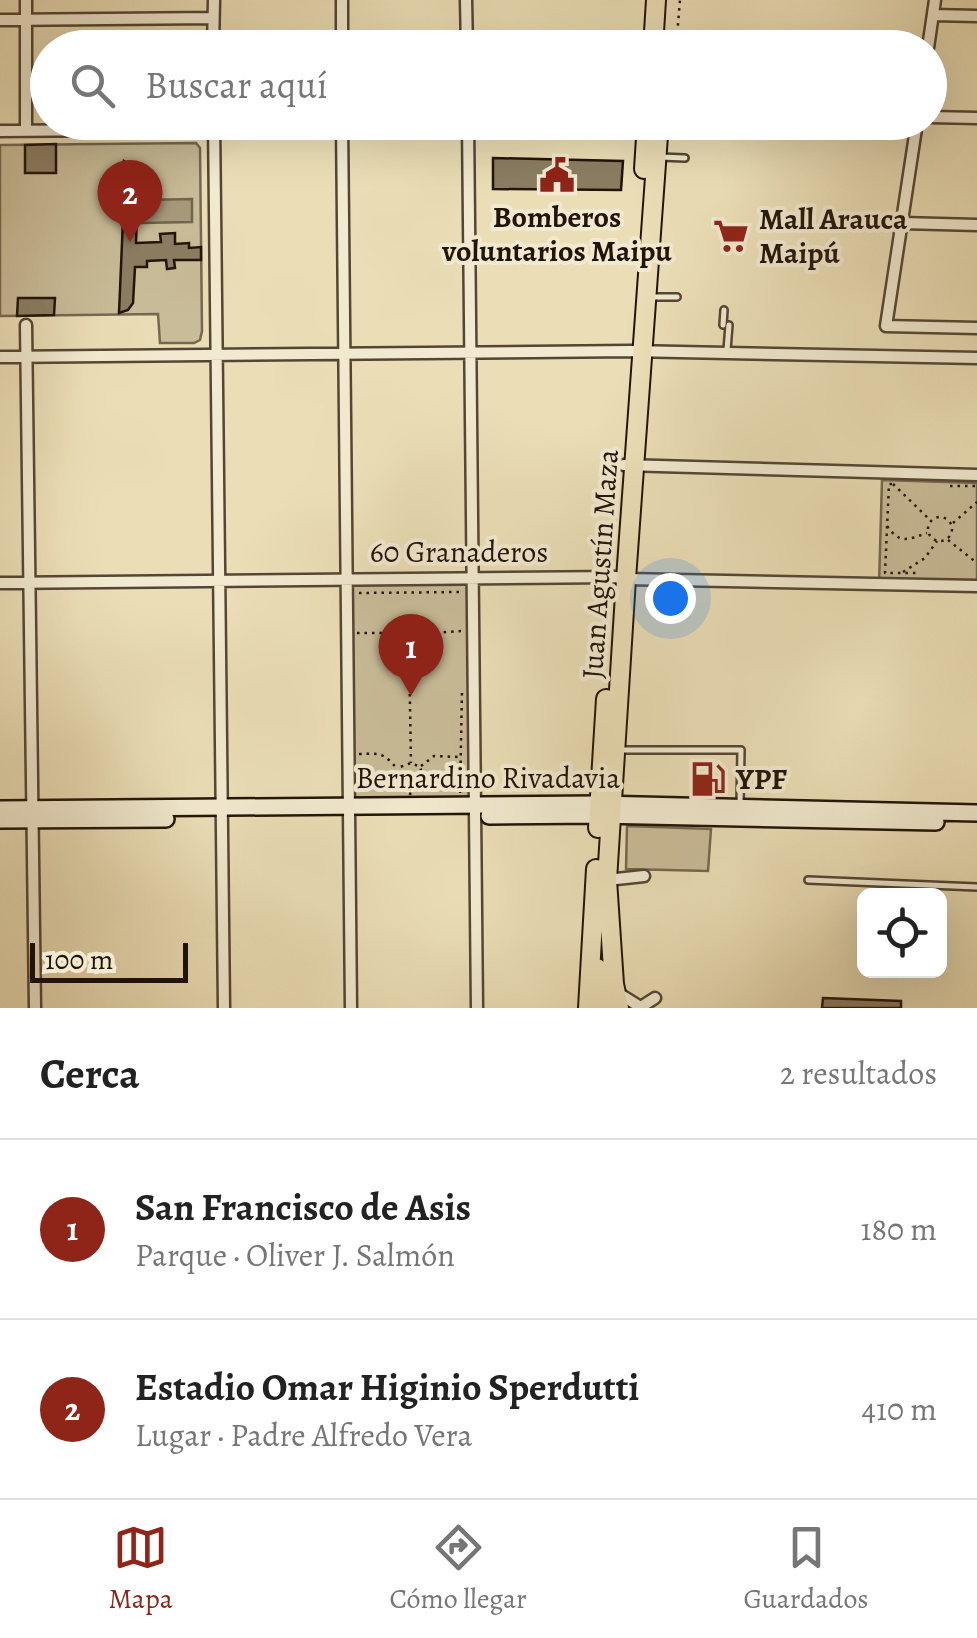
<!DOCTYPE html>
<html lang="es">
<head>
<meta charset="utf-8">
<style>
  body { margin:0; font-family:Alegreya,serif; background:#f2f2f2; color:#222 }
  .controls { position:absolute; right:30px; bottom:30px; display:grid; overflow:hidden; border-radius:15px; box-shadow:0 10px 40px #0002 }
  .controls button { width:90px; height:90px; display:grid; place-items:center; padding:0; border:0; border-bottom:2px solid #e0e0e0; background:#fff; color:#222; font:50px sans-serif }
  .scale { position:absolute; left:30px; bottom:25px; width:158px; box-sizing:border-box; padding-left:10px; border:5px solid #221408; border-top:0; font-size:28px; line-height:35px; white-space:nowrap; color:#221408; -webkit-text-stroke:8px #f2ead0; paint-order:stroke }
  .you { position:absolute; left:670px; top:598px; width:35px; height:35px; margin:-25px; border:8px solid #fff; border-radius:50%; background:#1a73e8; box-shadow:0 0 0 15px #1a73e833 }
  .badge { display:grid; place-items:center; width:65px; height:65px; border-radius:50%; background:#8f2418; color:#fff; font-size:32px; font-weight:700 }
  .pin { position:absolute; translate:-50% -82px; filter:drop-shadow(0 2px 5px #0008) }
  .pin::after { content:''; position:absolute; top:52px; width:35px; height:30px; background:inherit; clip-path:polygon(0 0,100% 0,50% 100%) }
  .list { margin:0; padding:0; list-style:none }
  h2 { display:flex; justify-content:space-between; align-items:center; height:130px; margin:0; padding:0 40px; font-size:42px }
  h2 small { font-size:32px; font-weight:400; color:#767676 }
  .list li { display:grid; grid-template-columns:65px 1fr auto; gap:30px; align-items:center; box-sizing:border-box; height:180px; padding:0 40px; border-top:2px solid #e0e0e0 }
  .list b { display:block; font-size:38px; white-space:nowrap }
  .list p { margin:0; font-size:32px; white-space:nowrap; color:#767676 }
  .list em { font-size:32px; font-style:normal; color:#767676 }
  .icon { flex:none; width:55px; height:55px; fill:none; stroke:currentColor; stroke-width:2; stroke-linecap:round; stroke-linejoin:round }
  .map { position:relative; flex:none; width:977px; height:1008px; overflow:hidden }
  .search { position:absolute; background:#fff; box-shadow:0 10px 40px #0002; left:30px; right:30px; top:30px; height:110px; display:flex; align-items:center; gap:25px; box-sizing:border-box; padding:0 35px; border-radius:55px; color:#767676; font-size:38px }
  .sheet { height:490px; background:#fff }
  nav { display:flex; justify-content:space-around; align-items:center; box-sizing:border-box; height:140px; border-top:2px solid #e0e0e0; background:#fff; font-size:28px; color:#767676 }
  nav a { display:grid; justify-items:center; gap:5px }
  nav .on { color:#8f2418 }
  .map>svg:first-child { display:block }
  .green { fill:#c9bc98; stroke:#766850; stroke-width:2.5 }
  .water { fill:#a7997b; stroke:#72644d; stroke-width:2.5 }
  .building { fill:#8b7d62; stroke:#221408; stroke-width:2.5 }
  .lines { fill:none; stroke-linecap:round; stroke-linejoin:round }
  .lane-casing { stroke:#544634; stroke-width:10 }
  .street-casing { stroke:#544634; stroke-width:15 }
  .secondary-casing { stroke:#221408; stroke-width:20 }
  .primary-casing { stroke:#221408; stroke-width:22 }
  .path { stroke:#221408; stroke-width:2.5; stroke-dasharray:2.5 5; stroke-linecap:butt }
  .lane { stroke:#f2ead0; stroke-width:5 }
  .street { stroke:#f2ead0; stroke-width:10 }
  .secondary { stroke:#f2ead0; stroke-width:15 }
  .primary { stroke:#ebdeb6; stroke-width:18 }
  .labels { text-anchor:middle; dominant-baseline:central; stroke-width:8; stroke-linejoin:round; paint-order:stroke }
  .poi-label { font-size:30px; font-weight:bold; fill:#221408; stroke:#f2ead0; text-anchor:start }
  .street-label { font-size:30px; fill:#221408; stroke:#f2ead0 }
</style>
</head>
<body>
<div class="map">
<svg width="977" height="1008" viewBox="0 0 977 1008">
  <rect width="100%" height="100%" fill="#ebdeb6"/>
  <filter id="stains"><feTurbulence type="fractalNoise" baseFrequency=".002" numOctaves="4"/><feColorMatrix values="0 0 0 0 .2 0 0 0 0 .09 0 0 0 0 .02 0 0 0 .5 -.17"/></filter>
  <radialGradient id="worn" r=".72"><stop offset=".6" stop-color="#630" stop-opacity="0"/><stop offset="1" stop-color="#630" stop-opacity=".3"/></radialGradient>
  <path class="green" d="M196,143L200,148L202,331L200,340L194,343H160L158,314L0,316V145Z
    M882,480L977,483V586L879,585Z
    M472,577L476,806L349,807L345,578Z
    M627,826L711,829L708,871L626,869Z"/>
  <path class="water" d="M192,199V222L141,223V200Z"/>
  <path class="building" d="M56,144V173H25V145Z
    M493,158L623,161L621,190L493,189Z
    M124,161L135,167L138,174L136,243L161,242L160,234L175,233V244L189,243V248L201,247V260H174L175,268L167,269L166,260L147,261V267H135L133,303L128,310L119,313L125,173L123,171Z
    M18,298H55L54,315L17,316Z
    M823,998L901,1001V1008H822Z"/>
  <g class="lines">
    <defs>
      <path id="lane" d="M660,157L685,158
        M649,297H677
        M723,325L724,310
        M727,350L729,325
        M620,750H741L740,804
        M808,880L977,887"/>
      <path id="street" d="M26,0V131
        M342,0V48
        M466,0L467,48
        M933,15L977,16
        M0,20L213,18
        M213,48L214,0
        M928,48L935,0
        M930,117L977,118
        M214,122L224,1008
        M342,122L351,1008
        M468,122L477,1008
        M917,122L886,326L977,328
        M0,131L342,128L646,131
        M902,223L977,225
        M26,325L35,1008
        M0,357L631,351L977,358
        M624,465L977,475
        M0,583L615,577L626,579L977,586
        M607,880L644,876
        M618,993L642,1008
        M643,1008L644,1005L655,998"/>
      <path id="secondary" d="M0,809L599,804L977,813
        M489,816L599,815L936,822
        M0,820L166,819"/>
      <path id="primary" d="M653,48L656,0
        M644,169L647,122
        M598,828L606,699
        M597,968L605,1008
        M588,1008L596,869
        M619,1008L614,984L607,880L626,579L659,122"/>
    </defs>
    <use href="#lane" class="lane-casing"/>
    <use href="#street" class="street-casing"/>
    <use href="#secondary" class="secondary-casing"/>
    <use href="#primary" class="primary-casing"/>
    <path class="path" d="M676,48L680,0
      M892,484H889L885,573H916
      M893,484L930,520
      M950,486H977
      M928 529a12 12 0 1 1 24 0a12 12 0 1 1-24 0Z
      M953,523L977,502
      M887,526C900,544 907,540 927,533
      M948,540L977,563
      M903,572L925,558L937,541
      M359,593L461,592
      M357,633H388C400,655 421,650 434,633L461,631
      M409,649L411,763
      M359,754C381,753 384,753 398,770
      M421,766L434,756L459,757
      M460,793L462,691
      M410,795L411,787L418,785L422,773L420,767L411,763L400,767L396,778L404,786L411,787"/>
    <use href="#lane" class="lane"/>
    <use href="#street" class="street"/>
    <use href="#secondary" class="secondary"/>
    <use href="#primary" class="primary"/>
  </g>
  <defs>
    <symbol id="civic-bare" viewBox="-9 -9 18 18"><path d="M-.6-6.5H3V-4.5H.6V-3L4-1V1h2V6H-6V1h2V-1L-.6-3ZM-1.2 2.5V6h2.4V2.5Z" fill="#8f2418" stroke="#f2ead0" stroke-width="2.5" paint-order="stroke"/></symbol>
    <symbol id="supermarket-bare" viewBox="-9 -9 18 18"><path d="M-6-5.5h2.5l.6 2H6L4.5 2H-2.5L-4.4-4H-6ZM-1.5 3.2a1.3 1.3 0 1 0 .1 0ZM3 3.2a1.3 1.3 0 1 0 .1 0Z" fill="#8f2418" stroke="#f2ead0" stroke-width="2.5" paint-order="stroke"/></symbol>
    <symbol id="fuel-bare" viewBox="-9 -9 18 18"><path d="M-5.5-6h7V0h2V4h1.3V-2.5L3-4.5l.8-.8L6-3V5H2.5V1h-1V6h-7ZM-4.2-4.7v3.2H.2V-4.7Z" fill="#8f2418" stroke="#f2ead0" stroke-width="2.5" paint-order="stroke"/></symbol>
  </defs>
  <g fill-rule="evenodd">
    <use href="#civic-bare" x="532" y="150" width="50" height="50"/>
    <use href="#supermarket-bare" x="706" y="211" width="50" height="50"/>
    <use href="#fuel-bare" x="683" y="754" width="50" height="50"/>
  </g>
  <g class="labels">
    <g class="poi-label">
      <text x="557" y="217" text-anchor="middle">Bomberos<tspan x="557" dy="34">voluntarios Maipu</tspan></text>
      <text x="759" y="219">Mall Arauca<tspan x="759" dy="34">Maipú</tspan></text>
      <text x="736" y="779">YPF</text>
    </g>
    <g class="street-label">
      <text x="459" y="552">60 Granaderos</text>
      <text transform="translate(600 564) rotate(-86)">Juan Agustín Maza</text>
      <text x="488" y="778">Bernardino Rivadavia</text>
    </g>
  </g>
  <rect width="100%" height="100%" filter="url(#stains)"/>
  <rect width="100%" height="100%" fill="url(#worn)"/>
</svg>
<div class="controls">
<button><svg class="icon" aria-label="locate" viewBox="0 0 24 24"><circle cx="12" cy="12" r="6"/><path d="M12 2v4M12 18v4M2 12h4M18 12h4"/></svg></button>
</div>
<div class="scale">100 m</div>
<div class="you"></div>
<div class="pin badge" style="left:411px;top:696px">1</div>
<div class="pin badge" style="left:130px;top:242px">2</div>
<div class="search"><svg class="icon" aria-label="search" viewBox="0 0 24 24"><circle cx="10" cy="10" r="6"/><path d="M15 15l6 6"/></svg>Buscar aquí</div>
</div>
<section class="sheet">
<h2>Cerca<small>2 resultados</small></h2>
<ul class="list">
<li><span class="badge">1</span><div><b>San Francisco de Asis</b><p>Parque · Oliver J. Salmón</p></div><em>180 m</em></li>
<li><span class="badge">2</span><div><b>Estadio Omar Higinio Sperdutti</b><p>Lugar · Padre Alfredo Vera</p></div><em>410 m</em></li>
</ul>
</section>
<nav>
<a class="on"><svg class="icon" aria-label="map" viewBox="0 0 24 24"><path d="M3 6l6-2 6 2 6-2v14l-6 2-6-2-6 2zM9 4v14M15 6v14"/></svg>Mapa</a>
<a><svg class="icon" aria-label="directions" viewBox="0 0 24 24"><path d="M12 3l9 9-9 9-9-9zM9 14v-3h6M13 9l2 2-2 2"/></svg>Cómo llegar</a>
<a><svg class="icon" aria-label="saved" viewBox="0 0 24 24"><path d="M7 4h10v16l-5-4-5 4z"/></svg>Guardados</a>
</nav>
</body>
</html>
